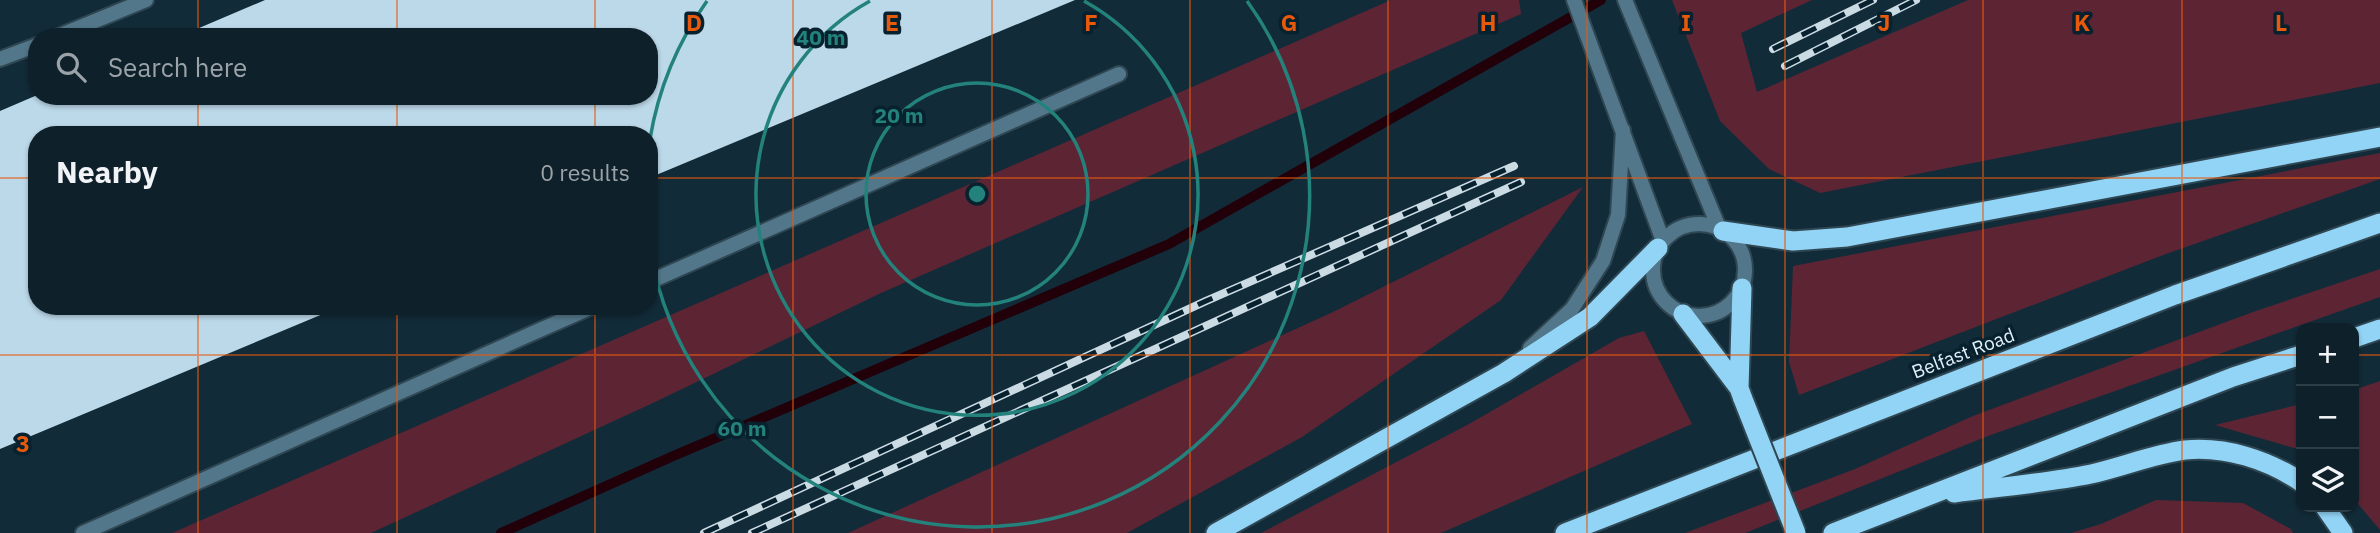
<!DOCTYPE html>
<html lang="en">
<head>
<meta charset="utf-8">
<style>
  body { margin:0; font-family:"IBM Plex Sans",sans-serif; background:#1c2d36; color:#f1f3f6 }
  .controls { position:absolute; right:21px; bottom:21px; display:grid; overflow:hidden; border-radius:14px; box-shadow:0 2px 5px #0004 }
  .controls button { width:63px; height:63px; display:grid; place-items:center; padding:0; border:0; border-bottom:2px solid #2e3e47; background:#0e202a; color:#f1f3f6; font:35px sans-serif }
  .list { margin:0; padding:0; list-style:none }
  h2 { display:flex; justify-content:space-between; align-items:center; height:91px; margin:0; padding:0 28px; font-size:30px }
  h2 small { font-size:23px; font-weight:400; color:#9ba3a8 }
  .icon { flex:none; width:38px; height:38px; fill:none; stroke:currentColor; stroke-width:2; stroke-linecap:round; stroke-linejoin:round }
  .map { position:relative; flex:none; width:2380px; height:533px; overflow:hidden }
  .search { position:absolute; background:#0e202a; box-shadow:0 2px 5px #0004; left:28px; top:28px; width:630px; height:77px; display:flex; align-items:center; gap:18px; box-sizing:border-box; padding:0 24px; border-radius:28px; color:#9ba3a8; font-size:26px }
  .panel { position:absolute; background:#0e202a; box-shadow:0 2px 5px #0004; left:28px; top:126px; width:630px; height:189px; border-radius:28px }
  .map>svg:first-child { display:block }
  .green { fill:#5d2534 }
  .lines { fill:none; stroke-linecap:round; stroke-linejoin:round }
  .stream { stroke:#220009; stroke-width:10 }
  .building { fill:#bcd9ea }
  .service-casing { stroke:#2f4753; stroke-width:18 }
  .tertiary-casing { stroke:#2f4753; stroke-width:18 }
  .trunk-casing { stroke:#2f4753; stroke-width:23 }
  .service { stroke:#53778a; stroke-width:14 }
  .tertiary { stroke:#53778a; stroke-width:14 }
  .trunk { stroke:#92d4f6; stroke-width:19 }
  .rail-casing { stroke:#cbdbe4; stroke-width:8 }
  .rail { stroke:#08212e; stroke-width:5; stroke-dasharray:16; stroke-linecap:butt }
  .trunk-bridge-casing { stroke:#2f4753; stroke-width:23; stroke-linecap:butt }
  .trunk-bridge { stroke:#92d4f6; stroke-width:19 }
  .grid { fill:none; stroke:#e8590c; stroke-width:2; stroke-opacity:0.55 }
  .ring { fill:none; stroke:#24827c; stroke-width:3.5 }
  .labels { text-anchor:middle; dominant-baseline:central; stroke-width:7; stroke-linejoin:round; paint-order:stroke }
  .street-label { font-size:19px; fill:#e1f0f9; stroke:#08212e }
  .grid-label { font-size:23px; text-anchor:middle; font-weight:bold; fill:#e8590c; stroke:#08212e; stroke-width:7; stroke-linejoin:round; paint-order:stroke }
  .centre { fill:#24827c; stroke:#08212e; stroke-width:3.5 }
  .ring-label { font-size:21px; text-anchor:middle; font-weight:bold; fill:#24827c; stroke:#08212e; stroke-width:7; stroke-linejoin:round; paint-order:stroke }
</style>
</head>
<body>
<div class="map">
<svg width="2380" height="533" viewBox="0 0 2380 533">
  <rect width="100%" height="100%" fill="#122b38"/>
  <path class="green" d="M1391,0H1519L1521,14L881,293L655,402L371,533H172Z
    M1672,0H1812L1741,33L1757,92L1968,0H2380V83L1820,193L1769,169L1720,121Z
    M2380,153V179L2163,255L1799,395L1789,362L1793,266Z
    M1583,187L1501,300L1302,437L1127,533H848L1333,312Z
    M2380,269V297L1988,436L1745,533H1685L1855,469L1973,416L2253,312Z
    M1644,331L1692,424L1441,533H1261L1469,424L1619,338Z
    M2380,381V530L2354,499V390Z
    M2301,404V450L2215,425Z
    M2156,500L2243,503L2291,529L2293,533H2071L2101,524Z"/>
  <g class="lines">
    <path class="stream" d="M501,533L671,457L1169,244L1601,0"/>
  </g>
  <path class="building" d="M265,0H1075L649,178V135H37V306H342L0,449V111L35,96H649V37H178Z"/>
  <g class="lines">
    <defs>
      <path id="service" d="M56,37L146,0
        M0,59L37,45
        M649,282L1119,74
        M83,533L594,306"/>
      <path id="tertiary" d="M1574,0L1663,241
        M1625,0L1719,228
        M1653 270a46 46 0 1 1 92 0a46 46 0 1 1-92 0Z
        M1530,348L1572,309L1603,261L1618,215L1623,130"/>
      <path id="trunk" d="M1723,231L1793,241L1847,237L2380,137
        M1683,314L1739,388L1743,399
        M2354,338L2380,329
        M1739,388L1742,288
        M1954,493C1999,487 2047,483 2091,474C2122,467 2154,454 2185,450C2226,446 2268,460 2301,482
        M2325,507L2343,533
        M1216,533L1504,373L1590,317L1658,248
        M1565,533L2175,295L2380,223
        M1833,533L2233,377L2301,355"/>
    </defs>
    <use href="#service" class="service-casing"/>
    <use href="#tertiary" class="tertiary-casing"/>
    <use href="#trunk" class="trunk-casing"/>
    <use href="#service" class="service"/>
    <use href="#tertiary" class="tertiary"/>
    <use href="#trunk" class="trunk"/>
    <defs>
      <path id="rail" d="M1773,49L1873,0
        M1785,66L1916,0
        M704,533L1206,301L1514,166
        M752,533L1521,182"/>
    </defs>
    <use href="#rail" class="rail-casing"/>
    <use href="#rail" class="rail"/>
    <defs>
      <path id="trunk-bridge" d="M1743,399L1796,533"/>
    </defs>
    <use href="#trunk-bridge" class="trunk-bridge-casing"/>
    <use href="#trunk-bridge" class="trunk-bridge"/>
  </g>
  <path class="grid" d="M198,0V37M397,0V37M595,0V37M793,0V533M992,0V533M1190,0V533M1388,0V533M1587,0V533M1785,0V533M1983,0V533M2182,0V533M198,96V135M397,96V135M595,96V135M0,178H37M649,178H2380M198,306V533M397,306V533M595,306V533M0,355H2301M2354,355H2380"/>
  <g class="ring">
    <circle cx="977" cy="194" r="111"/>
    <path d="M1084 1A221 221 0 1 1 870 1"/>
    <path d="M650 139A332 332 0 0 1 707 1M1247 1A332 332 0 1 1 650 249"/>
  </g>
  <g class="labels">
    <g class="street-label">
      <text transform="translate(1963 353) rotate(-21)">Belfast Road</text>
    </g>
  </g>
  <g class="grid-label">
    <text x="694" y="31">D</text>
    <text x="892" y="31">E</text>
    <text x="1091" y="31">F</text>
    <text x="1289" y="31">G</text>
    <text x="1488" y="31">H</text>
    <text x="1686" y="31">I</text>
    <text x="1884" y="31">J</text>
    <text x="2082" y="31">K</text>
    <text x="2281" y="31">L</text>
    <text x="23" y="452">3</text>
  </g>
  <circle cx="977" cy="194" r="10" class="centre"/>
  <g class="ring-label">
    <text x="821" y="45">40 m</text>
    <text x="899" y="123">20 m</text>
    <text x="742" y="436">60 m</text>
  </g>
</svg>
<div class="controls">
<button>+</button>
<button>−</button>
<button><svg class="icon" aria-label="layers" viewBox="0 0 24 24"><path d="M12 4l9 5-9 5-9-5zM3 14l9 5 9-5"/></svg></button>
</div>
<div class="search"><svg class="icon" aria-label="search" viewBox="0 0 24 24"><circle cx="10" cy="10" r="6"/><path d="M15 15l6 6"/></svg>Search here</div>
<section class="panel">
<h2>Nearby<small>0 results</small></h2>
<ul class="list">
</ul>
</section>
</div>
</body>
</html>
